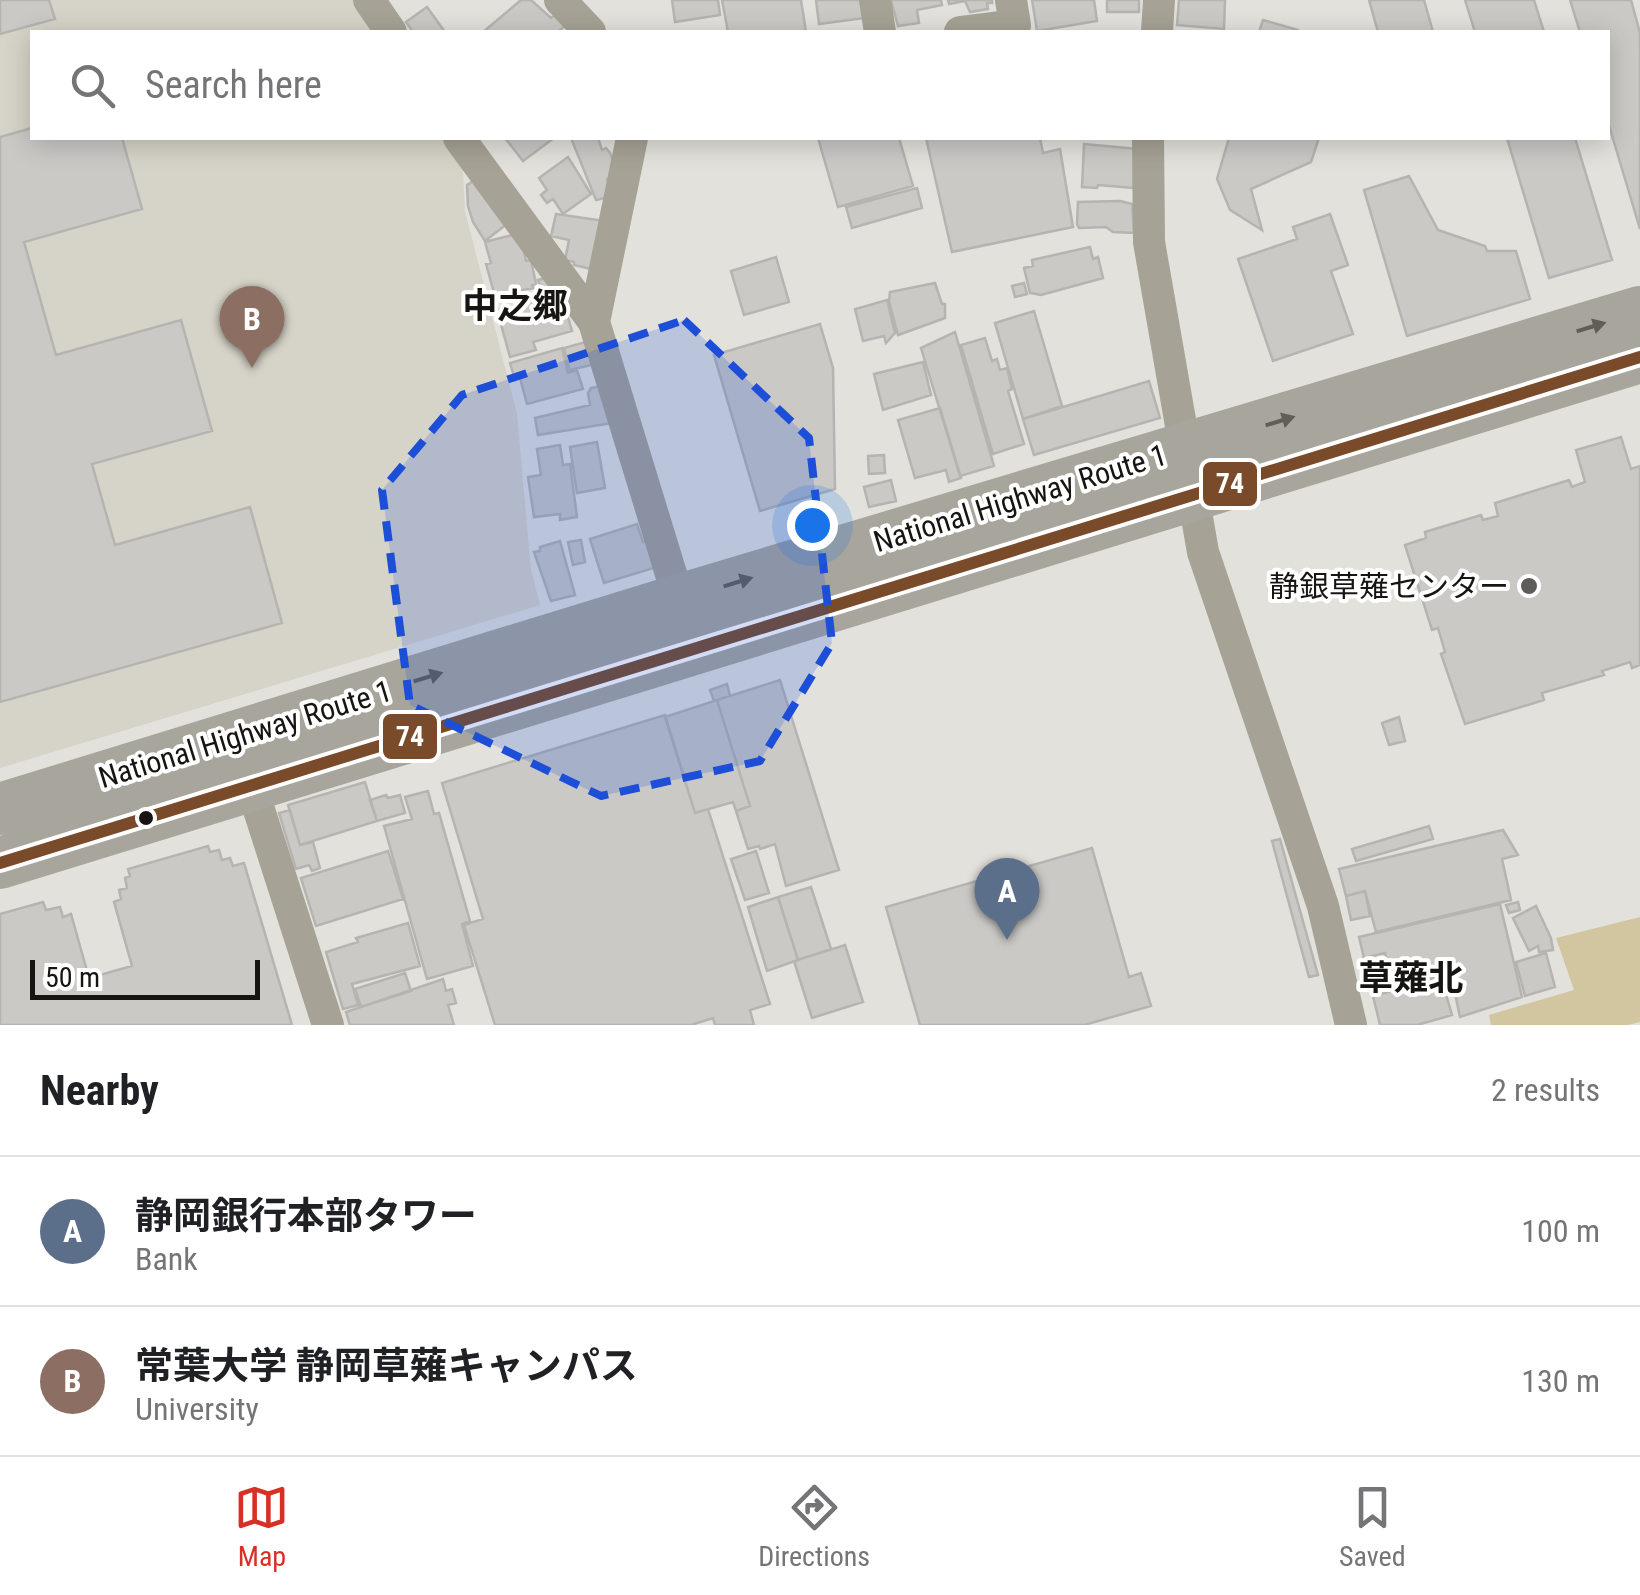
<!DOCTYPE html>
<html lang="en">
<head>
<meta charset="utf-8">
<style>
  body { margin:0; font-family:"Roboto Condensed","Noto Sans JP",sans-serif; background:#f6f6f6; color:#202124 }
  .scale { position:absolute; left:30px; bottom:25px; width:230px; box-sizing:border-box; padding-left:10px; border:5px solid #161512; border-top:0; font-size:28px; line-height:35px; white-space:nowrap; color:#161512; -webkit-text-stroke:8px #fff; paint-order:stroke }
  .you { position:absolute; left:812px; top:525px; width:35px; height:35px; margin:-25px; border:8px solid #fff; border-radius:50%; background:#1a73e8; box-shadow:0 0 0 15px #1a73e833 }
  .badge { display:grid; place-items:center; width:65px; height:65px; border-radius:50%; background:#d93025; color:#fff; font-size:32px; font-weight:700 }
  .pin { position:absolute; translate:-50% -82px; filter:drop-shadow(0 2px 5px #0008) }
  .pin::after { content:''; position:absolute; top:52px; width:35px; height:30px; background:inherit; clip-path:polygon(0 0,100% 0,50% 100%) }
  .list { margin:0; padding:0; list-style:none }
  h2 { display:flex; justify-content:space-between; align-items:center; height:130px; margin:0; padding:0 40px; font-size:42px }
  h2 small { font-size:32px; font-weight:400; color:#757577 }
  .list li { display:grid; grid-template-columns:65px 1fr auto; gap:30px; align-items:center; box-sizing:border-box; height:150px; padding:0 40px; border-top:2px solid #e0e0e0 }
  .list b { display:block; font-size:38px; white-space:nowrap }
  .list p { margin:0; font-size:32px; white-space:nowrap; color:#757577 }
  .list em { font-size:32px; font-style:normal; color:#757577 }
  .icon { flex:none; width:55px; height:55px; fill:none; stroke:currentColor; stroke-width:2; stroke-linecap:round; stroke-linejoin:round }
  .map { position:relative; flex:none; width:1640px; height:1025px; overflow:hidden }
  .search { position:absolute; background:#fff; box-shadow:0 5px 25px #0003; left:30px; right:30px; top:30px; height:110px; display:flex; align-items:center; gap:25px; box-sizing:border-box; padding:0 35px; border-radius:0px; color:#757577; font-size:38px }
  .sheet { height:430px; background:#fff }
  nav { display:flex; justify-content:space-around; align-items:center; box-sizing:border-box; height:140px; border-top:2px solid #e0e0e0; background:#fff; font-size:28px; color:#757577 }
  nav a { display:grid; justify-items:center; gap:5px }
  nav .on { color:#d93025 }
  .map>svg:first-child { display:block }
  .built { fill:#d6d4c8 }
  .green { fill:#d2c6a1 }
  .building { fill:#cac9c6; stroke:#b5b4b1; stroke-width:2.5 }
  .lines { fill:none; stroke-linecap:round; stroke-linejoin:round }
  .minor { stroke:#a6a295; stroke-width:32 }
  .trunk { stroke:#a8a69c; stroke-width:52 }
  .bus-1-casing { stroke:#fff; stroke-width:20 }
  .bus-1 { stroke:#7a4b2a; stroke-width:12 }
  .oneway { fill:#5f5e57 }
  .marked { fill:#1d4ed8; fill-opacity:0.2; stroke:#1d4ed8; stroke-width:8; stroke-dasharray:20 12; stroke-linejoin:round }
  .poi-dot { fill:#5d5c59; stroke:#fff; stroke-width:4 }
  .bus-dot { fill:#161512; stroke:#fff; stroke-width:4 }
  .labels { text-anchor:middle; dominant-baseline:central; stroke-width:8; stroke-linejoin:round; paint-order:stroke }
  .street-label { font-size:30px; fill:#161512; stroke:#fff }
  .poi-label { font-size:30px; fill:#161512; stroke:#fff; text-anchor:end }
  .quarter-label { font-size:35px; font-weight:bold; fill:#161512; stroke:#fff }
  .line-badge { stroke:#fff; stroke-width:4 }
  .badge-label { font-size:28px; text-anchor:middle; font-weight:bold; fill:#fff }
</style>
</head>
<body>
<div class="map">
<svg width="1640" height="1025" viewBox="0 0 1640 1025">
  <rect width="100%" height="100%" fill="#e2e1dc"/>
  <path class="built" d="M0,0H359L381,32H32V138H453L462,151L465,211L517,414L531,570L540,605L0,768Z"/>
  <path class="green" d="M1640,917V1022L1628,1025H1491L1489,1015L1574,990L1556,938Z"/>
  <path class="building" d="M0,0H49L55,19L0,34Z
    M521,0H531L551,18L558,13L567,24L558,32H483Z
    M672,0H718L720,15L675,22Z
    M722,0H801L806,32H728Z
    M816,0H862L865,18L819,24Z
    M891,0H941L942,5L917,10L919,23L898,26Z
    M948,0H992V3H987L988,9L970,12L965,1L949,4Z
    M1032,0H1094L1097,21L1037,31Z
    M1107,0H1139V12H1107Z
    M1179,0H1225L1224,29L1177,25Z
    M1369,0H1424L1433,32H1378Z
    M1465,0H1534L1544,32H1475Z
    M1570,0H1631L1640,33V229L1608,122V32H1580Z
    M427,7L445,32H413L406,22Z
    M1263,20L1298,30V32H1259Z
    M32,128V138H122L142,209L24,242L56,355L181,320L212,431L92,464L115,545L250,507L282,623L0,702V137Z
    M505,138H554L523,161Z
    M571,138H598L602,150L606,148L610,153L613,161V176L607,179L612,191L610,197L596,200Z
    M818,138H899L913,186L838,207Z
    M926,138H1040L1043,153L1060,149L1073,227L952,252Z
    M1229,138H1319L1311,162L1251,189L1262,230L1230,210L1217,179Z
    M1507,138H1575L1612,260L1549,278Z
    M1084,144L1137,149L1133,188L1098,185L1097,188L1082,187Z
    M568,157L591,194L563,214L553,199L547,203L541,195L547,190L539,178Z
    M1409,176L1438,230L1485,246L1487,251H1516L1530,299L1407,336L1364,190Z
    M479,178L512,220L485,241L473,222L468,206L467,185Z
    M917,188L922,208L852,228L846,207Z
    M1120,201L1132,204L1134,233L1113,232L1106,227L1079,228L1077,224L1078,202Z
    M556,214L605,221L595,270L574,265V262L565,260L569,240L551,236Z
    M1330,214L1348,265L1331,271L1353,334L1273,361L1238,259L1297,239L1293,227Z
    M520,233L526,261L531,260L536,284L532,285L533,288L495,296L486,264L491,263L485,242Z
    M1090,247L1093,259L1098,257L1103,278L1041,295L1030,293L1024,268L1033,266L1032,260Z
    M776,257L789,302L744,315L731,271Z
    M554,276L562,290L543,295L538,280Z
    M935,283L942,304H945V318L898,335L889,301L890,292Z
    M1024,283L1027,294L1015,297L1012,286Z
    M552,295L558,315L567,314L572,331L533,342L536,350L510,357L497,310Z
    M887,300L895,333L886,343L884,336L863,341L855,309Z
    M1034,311L1062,406L1023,419L995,323Z
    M820,324L833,368L835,489L760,511L714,355Z
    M955,332L994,466L960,476L921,348Z
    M985,338L992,361L997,359L1000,370L1007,368L1012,389L1008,391L1024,444L993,454L961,345Z
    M589,341L595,364L570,370L564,348Z
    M562,348L568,373L577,370L583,389L527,404L520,378L515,379L510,363Z
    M923,362L931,395L883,410L874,374Z
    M1149,381L1160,418L1034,455L1023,419Z
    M603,386L612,423L538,435L535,418L590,405L588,393L591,388Z
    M940,408L961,478L949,482L946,470L915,478L898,420Z
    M1621,437L1631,469L1640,466V665L1632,668L1630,662L1602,671L1604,675L1542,693L1544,700L1465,724L1441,654L1445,652L1438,628L1432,630L1405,545L1426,538L1425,532L1481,515L1483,520L1498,516L1495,503L1569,480L1572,487L1585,482L1576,450Z
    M597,442L605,488L577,493L570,447Z
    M560,445L563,465L570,464L577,517L560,520V514L534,517L528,477L541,475L537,449Z
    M884,455L885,473L869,474L868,456Z
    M891,480L896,501L869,507L864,487Z
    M637,524L643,542L649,541L657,567L604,583L590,539Z
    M581,540L585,562L573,565L568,542Z
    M560,541L575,595L551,601L534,552L540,551V547Z
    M780,680L839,870L786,886L775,844L760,849L759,846L748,849L736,811L750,806L717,700Z
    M727,684L730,696L714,701L710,690Z
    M717,700L750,806L736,811L733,802L695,813L665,717Z
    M665,715L695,813L708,809L770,1004L750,1010L754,1025H715L713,1018L691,1025H495L464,925L483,919L442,783Z
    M1399,717L1405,741L1389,745L1382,723Z
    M365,782L377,821L300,845L288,805Z
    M428,791L434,814L439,813L470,921L462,924L473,966L427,979L384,826L412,819L405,797Z
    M386,795L388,798L400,795L405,813L377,821L370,800Z
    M290,810L300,845L313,842L320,868L312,871L309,865L296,869L279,813Z
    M1429,826L1433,839L1356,861L1352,849Z
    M1503,830L1518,855L1502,859L1511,900L1376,932L1365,891L1346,896L1339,869Z
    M1280,839L1318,975L1309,977L1272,841Z
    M208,846L210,852L219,850L222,860L230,858L233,866L244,863L292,1025H0V914L43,902L46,910L60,907L63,917L71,914L89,978L132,966L114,902L121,899L119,890L127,888L125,878L130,876L128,869Z
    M1092,848L1129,977L1141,973L1151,1006L1084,1025H920L886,907Z
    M388,851L403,899L316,926L301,878Z
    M756,851L769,893L745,900L731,859Z
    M811,887L831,949L798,960L778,897Z
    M1365,891L1370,916L1351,920L1346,896Z
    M778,897L798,960L767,971L748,907Z
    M1518,902L1520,910L1509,913L1506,905Z
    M1500,904L1522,997L1460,1017L1451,974L1402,986L1398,968L1389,970L1385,953L1364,958L1359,937Z
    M1536,906L1551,938L1553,950L1539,952L1538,946L1529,951L1513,918Z
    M408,923L420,966L352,984L358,1005L343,1009L326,952L358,942L356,938Z
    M845,945L863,1002L812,1018L794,961Z
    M1546,953L1555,987L1525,996L1516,962Z
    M405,973L411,991L361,1007L355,989Z
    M1441,978L1452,1015L1417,1025H1380L1373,996Z
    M443,979L446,991L452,989L456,1003L448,1005L454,1025H350L346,1012Z"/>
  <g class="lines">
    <path class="minor" d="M369,0L391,32
      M560,0L590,32
      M875,0L880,32
      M960,32L1015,25L1011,0
      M1157,32L1159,0
      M459,138L594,322
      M632,138L594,322L679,600
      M1148,138L1149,242L1203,552L1323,906L1351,1025
      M251,785L328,1025"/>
    <path class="trunk" d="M0,809L679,600L1640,312
      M0,863L1640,357"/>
    <defs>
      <path id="bus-1" d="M0,863L1640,357"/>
    </defs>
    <use href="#bus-1" class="bus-1-casing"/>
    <use href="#bus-1" class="bus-1"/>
  </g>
  <defs><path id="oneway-solid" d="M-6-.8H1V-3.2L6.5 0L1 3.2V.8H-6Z" transform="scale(2.5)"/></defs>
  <g class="oneway">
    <use href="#oneway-solid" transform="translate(1591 327) rotate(-17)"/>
    <use href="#oneway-solid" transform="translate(1280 421) rotate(-17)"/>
    <use href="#oneway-solid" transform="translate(738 582) rotate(-17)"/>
    <use href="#oneway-solid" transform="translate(428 677) rotate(-17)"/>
  </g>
  <path class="marked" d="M684,320L809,438L832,643L760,761L601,796L410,705L382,490L462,395Z"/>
  <circle class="poi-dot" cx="1529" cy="586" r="10"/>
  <circle class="bus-dot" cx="146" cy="818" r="9"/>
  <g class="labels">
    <g class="street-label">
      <text transform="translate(1020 498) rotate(-17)">National Highway Route 1</text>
      <text transform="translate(245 734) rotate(-17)">National Highway Route 1</text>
    </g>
    <g class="poi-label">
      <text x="1509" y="586">静銀草薙センター</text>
    </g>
    <g class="quarter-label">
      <text x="515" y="306">中之郷</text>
      <text x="1411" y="978">草薙北</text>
    </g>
  </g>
  <g class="line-badge">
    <rect x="1201" y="460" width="58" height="48" rx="10" fill="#7a4b2a"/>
    <rect x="381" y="712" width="58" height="49" rx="10" fill="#7a4b2a"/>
  </g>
  <g class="badge-label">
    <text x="1230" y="493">74</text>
    <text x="410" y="746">74</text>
  </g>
</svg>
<div class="scale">50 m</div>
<div class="you"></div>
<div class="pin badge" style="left:1007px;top:940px;background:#5c6f8a">A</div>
<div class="pin badge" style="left:252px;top:368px;background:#8d6e63">B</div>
<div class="search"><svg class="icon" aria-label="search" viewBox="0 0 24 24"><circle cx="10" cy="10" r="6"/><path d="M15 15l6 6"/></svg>Search here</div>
</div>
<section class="sheet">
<h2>Nearby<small>2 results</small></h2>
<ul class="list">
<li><span class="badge" style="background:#5c6f8a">A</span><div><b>静岡銀行本部タワー</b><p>Bank</p></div><em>100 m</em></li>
<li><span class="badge" style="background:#8d6e63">B</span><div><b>常葉大学 静岡草薙キャンパス</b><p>University</p></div><em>130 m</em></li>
</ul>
</section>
<nav>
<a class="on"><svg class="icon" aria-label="map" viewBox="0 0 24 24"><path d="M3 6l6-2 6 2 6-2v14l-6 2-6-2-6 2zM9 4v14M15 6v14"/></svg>Map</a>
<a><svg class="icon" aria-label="directions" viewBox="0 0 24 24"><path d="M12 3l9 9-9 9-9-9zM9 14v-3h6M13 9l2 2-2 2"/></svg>Directions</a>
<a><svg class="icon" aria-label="saved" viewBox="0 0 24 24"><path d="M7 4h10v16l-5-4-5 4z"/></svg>Saved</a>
</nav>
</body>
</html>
